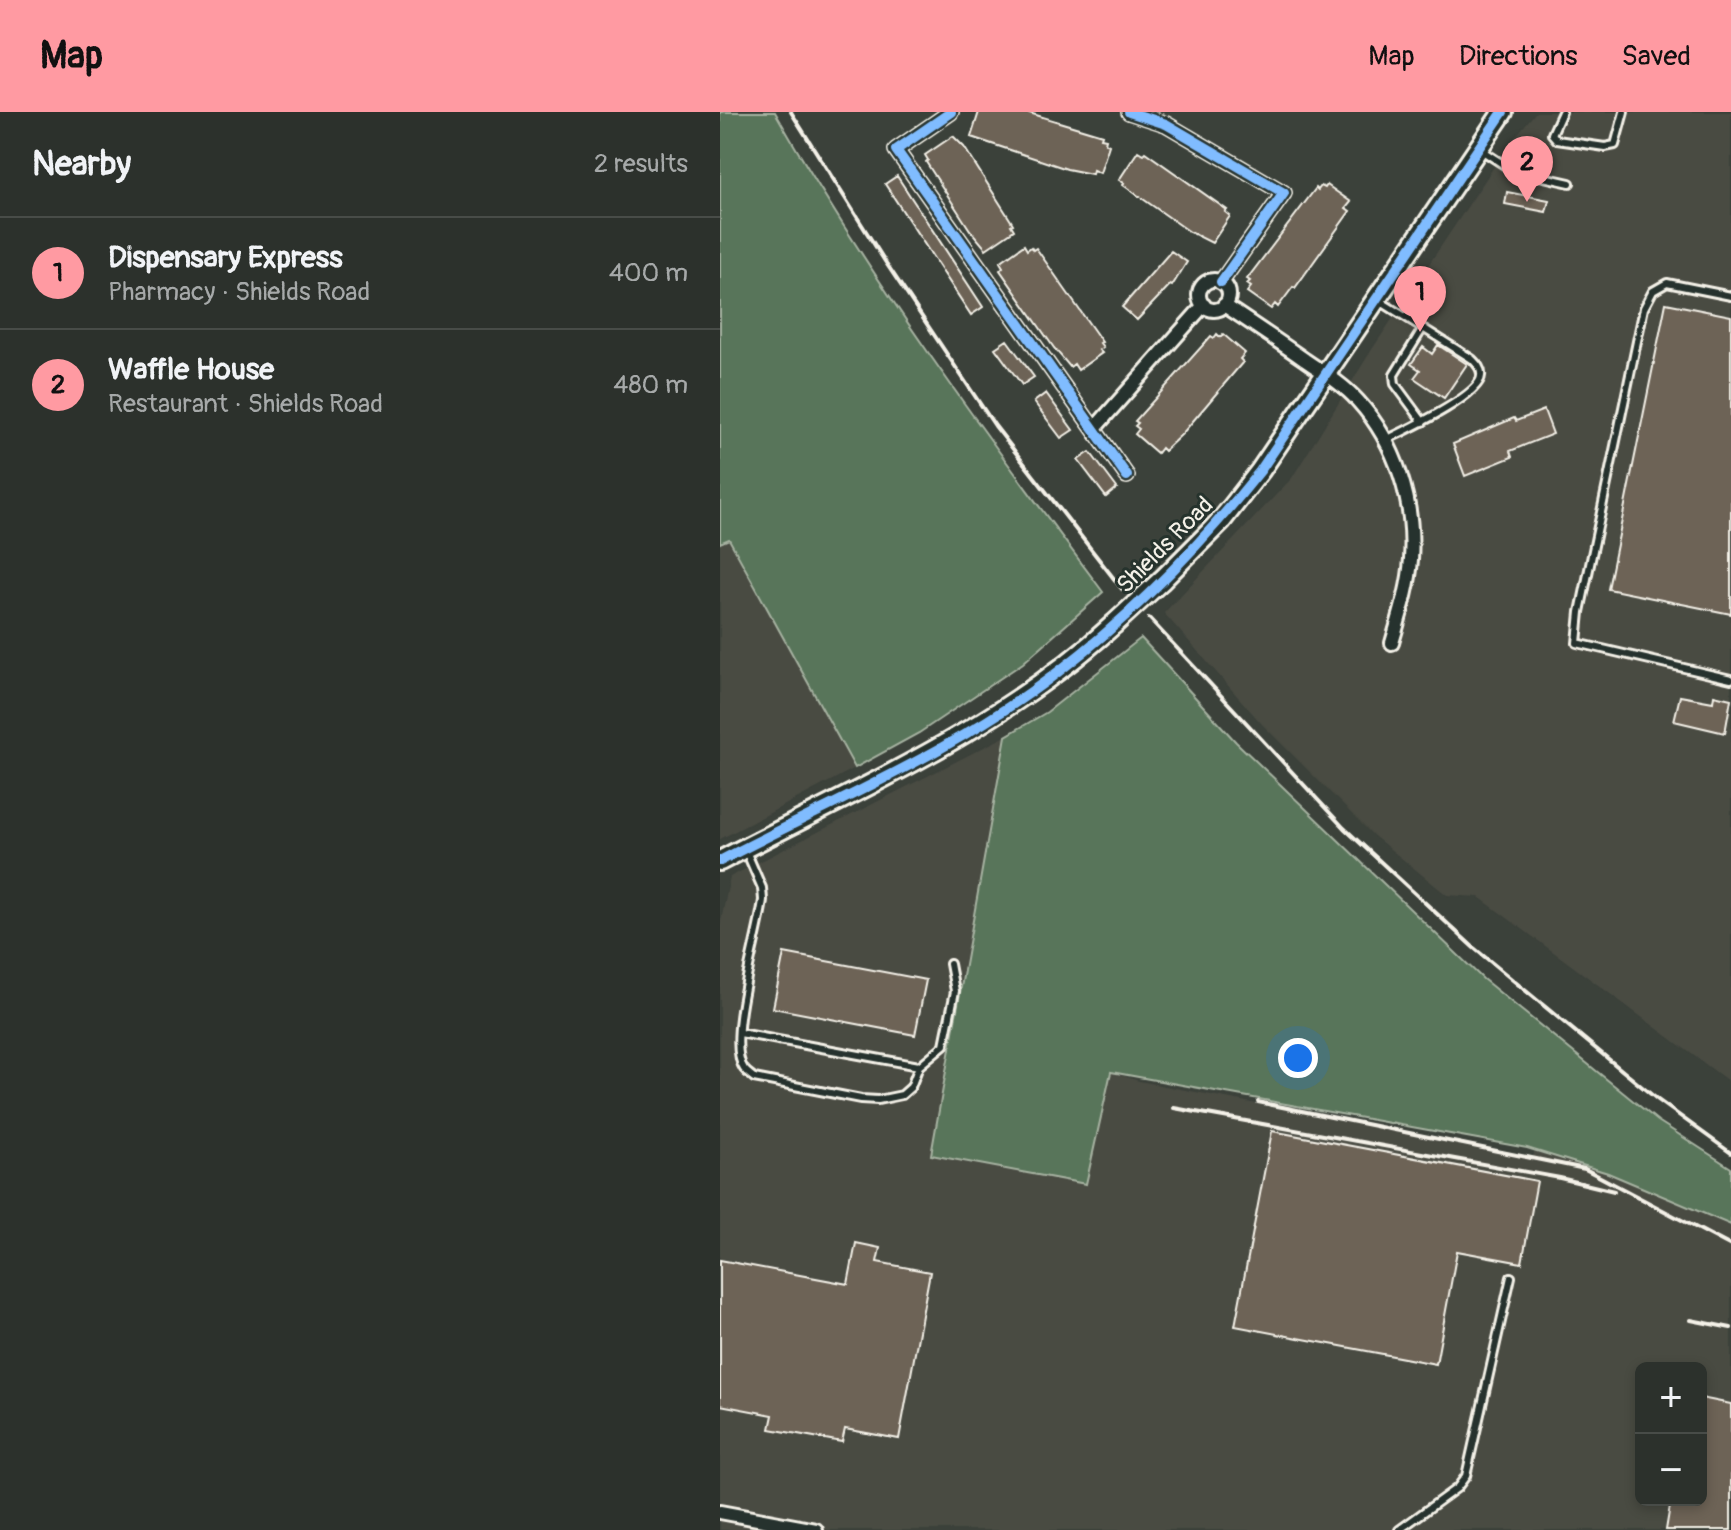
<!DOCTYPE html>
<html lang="en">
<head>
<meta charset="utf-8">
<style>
  body { margin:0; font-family:Pangolin,sans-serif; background:#383d38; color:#f1f3f6 }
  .controls { position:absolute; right:24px; bottom:24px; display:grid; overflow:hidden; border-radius:12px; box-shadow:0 4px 12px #0003 }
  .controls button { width:72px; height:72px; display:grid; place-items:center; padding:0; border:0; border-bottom:2px solid #484c48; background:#2c312c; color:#f1f3f6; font:40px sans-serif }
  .you { position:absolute; left:578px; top:946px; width:28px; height:28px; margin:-20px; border:6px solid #fff; border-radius:50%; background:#1a73e8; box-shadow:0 0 0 12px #1a73e833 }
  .badge { display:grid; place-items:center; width:52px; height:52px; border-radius:50%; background:#ff9aa2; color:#111; font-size:26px; font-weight:700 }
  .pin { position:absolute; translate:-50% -66px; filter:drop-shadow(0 2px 4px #0008) }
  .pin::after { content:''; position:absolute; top:42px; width:28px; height:24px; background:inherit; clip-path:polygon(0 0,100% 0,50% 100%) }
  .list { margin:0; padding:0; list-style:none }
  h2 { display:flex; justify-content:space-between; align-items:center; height:104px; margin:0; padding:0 32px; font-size:34px }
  h2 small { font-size:26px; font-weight:400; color:#a6a9a9 }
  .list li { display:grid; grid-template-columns:52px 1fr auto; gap:24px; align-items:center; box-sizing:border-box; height:112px; padding:0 32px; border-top:2px solid #484c48 }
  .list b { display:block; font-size:30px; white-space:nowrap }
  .list p { margin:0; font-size:26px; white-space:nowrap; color:#a6a9a9 }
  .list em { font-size:26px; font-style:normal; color:#a6a9a9 }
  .map { position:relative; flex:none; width:1011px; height:1418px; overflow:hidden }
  header { display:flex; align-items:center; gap:48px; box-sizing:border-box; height:112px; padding:0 40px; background:#ff9aa2; color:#111 }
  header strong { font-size:38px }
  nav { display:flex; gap:44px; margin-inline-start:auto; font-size:28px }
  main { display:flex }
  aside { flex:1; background:#2c312c }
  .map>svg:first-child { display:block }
  .built { fill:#4a4b43; fill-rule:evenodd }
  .green { fill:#59745a; stroke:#a6b2a1; stroke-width:2 }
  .building { fill:#6d6357; stroke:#f4f1e8; stroke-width:2 }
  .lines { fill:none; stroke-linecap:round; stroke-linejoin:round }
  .lane-casing { stroke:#f4f1e8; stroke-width:12 }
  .street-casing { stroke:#f4f1e8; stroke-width:18 }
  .secondary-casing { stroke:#f4f1e8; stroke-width:24 }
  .lane { stroke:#26332d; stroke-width:6 }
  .street { stroke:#26332d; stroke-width:12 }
  .secondary { stroke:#26332d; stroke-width:18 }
  .rail { stroke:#f4f1e8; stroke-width:4 }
  .secondary-bridge-casing { stroke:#f4f1e8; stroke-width:24; stroke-linecap:butt }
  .secondary-bridge { stroke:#26332d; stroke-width:18 }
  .cycleway-casing { stroke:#26332d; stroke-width:15 }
  .cycleway { stroke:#80bcff; stroke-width:10 }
  .labels { text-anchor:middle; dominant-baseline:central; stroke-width:6; stroke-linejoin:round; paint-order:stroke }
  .street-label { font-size:24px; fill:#f4f1e8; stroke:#26332d }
</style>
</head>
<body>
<header>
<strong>Map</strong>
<nav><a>Map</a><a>Directions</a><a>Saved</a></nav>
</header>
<main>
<aside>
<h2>Nearby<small>2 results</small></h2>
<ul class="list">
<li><span class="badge">1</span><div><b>Dispensary Express</b><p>Pharmacy · Shields Road</p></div><em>400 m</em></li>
<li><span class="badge">2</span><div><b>Waffle House</b><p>Restaurant · Shields Road</p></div><em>480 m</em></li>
</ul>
</aside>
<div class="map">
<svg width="1011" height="1418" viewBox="0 0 1011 1418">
  <rect width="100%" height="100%" fill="#3b413a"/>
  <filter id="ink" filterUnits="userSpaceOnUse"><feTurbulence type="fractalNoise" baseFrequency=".0125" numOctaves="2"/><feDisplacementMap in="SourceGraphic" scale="16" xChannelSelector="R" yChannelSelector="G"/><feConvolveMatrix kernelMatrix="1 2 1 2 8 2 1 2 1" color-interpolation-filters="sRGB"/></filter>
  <g filter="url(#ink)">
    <path class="built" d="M816,0H1011V971L759,785L727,783L654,724L542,612L444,501L572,366L651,239L790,31Z
      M9,427L135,656L0,727V431Z
      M286,624L211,1043L252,1050L391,960L419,969L813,1046L829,967L1011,1091V1418H0V814L10,765ZM921,1256H981V1388H921Z"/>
    <path class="green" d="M0,0H55C151,169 267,325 383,480L303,551L199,621L135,656L9,427L0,431Z
      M421,526L516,630L763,867L938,1009L1011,1056V1113L888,1061L807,1036L391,960L366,1072L211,1043L286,624L327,600Z"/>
    <path class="building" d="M259,0H306L382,23L381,26L386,27L385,31L389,33L380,61L373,58L372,62L347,57L251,25Z
      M233,24L244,35L293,112L291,113L294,118L266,137L250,118L206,50L208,48L205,43Z
      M418,39L423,42L425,40L507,98L505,100L510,104L492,131L470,120L403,73L404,71L399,68Z
      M177,64L263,195L251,203L165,72Z
      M607,73L631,90L626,96L630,99L575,176L573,175L558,195L555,192L551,197L527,180L531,175L527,172L530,169L527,167L596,76L598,78L601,74L605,76Z
      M787,80L829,88L826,100L785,92Z
      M304,133L307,138L311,135L313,138L316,136L382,230L380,231L383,235L379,238L382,241L358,258L354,252L350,255L334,236L280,158L283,155L280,150Z
      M451,139L467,150L452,174L450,173L417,208L402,195Z
      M946,191L1011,204V502L888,477Z
      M497,222L500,225L503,222L525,241L520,247L523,250L462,322L444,339L441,336L437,341L415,322L419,317L415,314L418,311L415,309L491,224L494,226Z
      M287,228L314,265L302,273L275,236Z
      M718,233L747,252L724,286L694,266L700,258L691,252L703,235L712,242Z
      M326,281L353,318L341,326L314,290Z
      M824,298L833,322L790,339L792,345L745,364L733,332L794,306L796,309Z
      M370,340L397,376L386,385L358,348Z
      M994,583L1011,587L1005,621L954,609L960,584L993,590Z
      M64,841L206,868L195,923L53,896Z
      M552,1019L817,1069L802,1151L737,1139L716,1252L515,1214Z
      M136,1131L160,1136L157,1150L210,1160L179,1327L125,1317L122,1330L50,1317L53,1303L0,1293V1148L128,1172Z
      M981,1286L1011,1292V1418H946L951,1388H981Z"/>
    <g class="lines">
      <defs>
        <path id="lane" d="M842,0L832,22L837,28L885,35L895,33L904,0
          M761,38L792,58L850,71
          M1011,184L947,171L933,179L924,196L860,500L857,531L1011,567
          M658,188L703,216L674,263L675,272L703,310
          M666,328C684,319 760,284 761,264C762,257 757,252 752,247L703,216
          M26,739L42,776L43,788C39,823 5,930 24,957C27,961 31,963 34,966L141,987L158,988L182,983L191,975L199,954L224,933L235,879L230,852
          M20,921L199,954
          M679,1418L737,1376L746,1364L791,1165"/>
        <path id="street" d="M231,0L176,38L407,364
          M409,0L446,12L564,81L501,170
          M479 183a15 15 0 1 1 30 0a15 15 0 1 1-30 0Z
          M504,193C531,211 558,229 585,248C603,260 624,273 638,289C676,331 695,391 691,447C689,476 680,503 672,531
          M374,317L484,193
          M0,1400L96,1418"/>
        <path id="secondary" d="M442,468L502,408L540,359L783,0
          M0,749C135,678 279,618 393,513"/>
      </defs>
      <use href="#lane" class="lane-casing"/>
      <use href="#street" class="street-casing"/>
      <use href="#secondary" class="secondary-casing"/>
      <use href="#lane" class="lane"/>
      <use href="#street" class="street"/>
      <use href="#secondary" class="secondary"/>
      <path class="rail" d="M71,0L166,151L275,314L402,477
        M429,506L624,716L754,836L938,988L1011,1041
        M538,990L865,1057L1011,1134
        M454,996L840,1066L894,1079
        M971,1208L1011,1216"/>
      <defs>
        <path id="secondary-bridge" d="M393,513L442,468"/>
      </defs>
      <use href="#secondary-bridge" class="secondary-bridge-casing"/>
      <use href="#secondary-bridge" class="secondary-bridge"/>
      <defs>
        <path id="cycleway" d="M231,0L176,38L407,364
          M409,0L446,12L564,81L501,170
          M0,749C114,689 236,639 338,560C414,502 481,433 540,359L783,0"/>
      </defs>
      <use href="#cycleway" class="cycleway-casing"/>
      <use href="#cycleway" class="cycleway"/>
    </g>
  </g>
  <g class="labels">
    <g class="street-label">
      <text transform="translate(445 433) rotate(-45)">Shields Road</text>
    </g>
  </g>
</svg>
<div class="controls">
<button>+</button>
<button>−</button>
</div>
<div class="you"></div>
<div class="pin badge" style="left:700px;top:220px">1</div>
<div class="pin badge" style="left:807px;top:90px">2</div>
</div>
</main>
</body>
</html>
